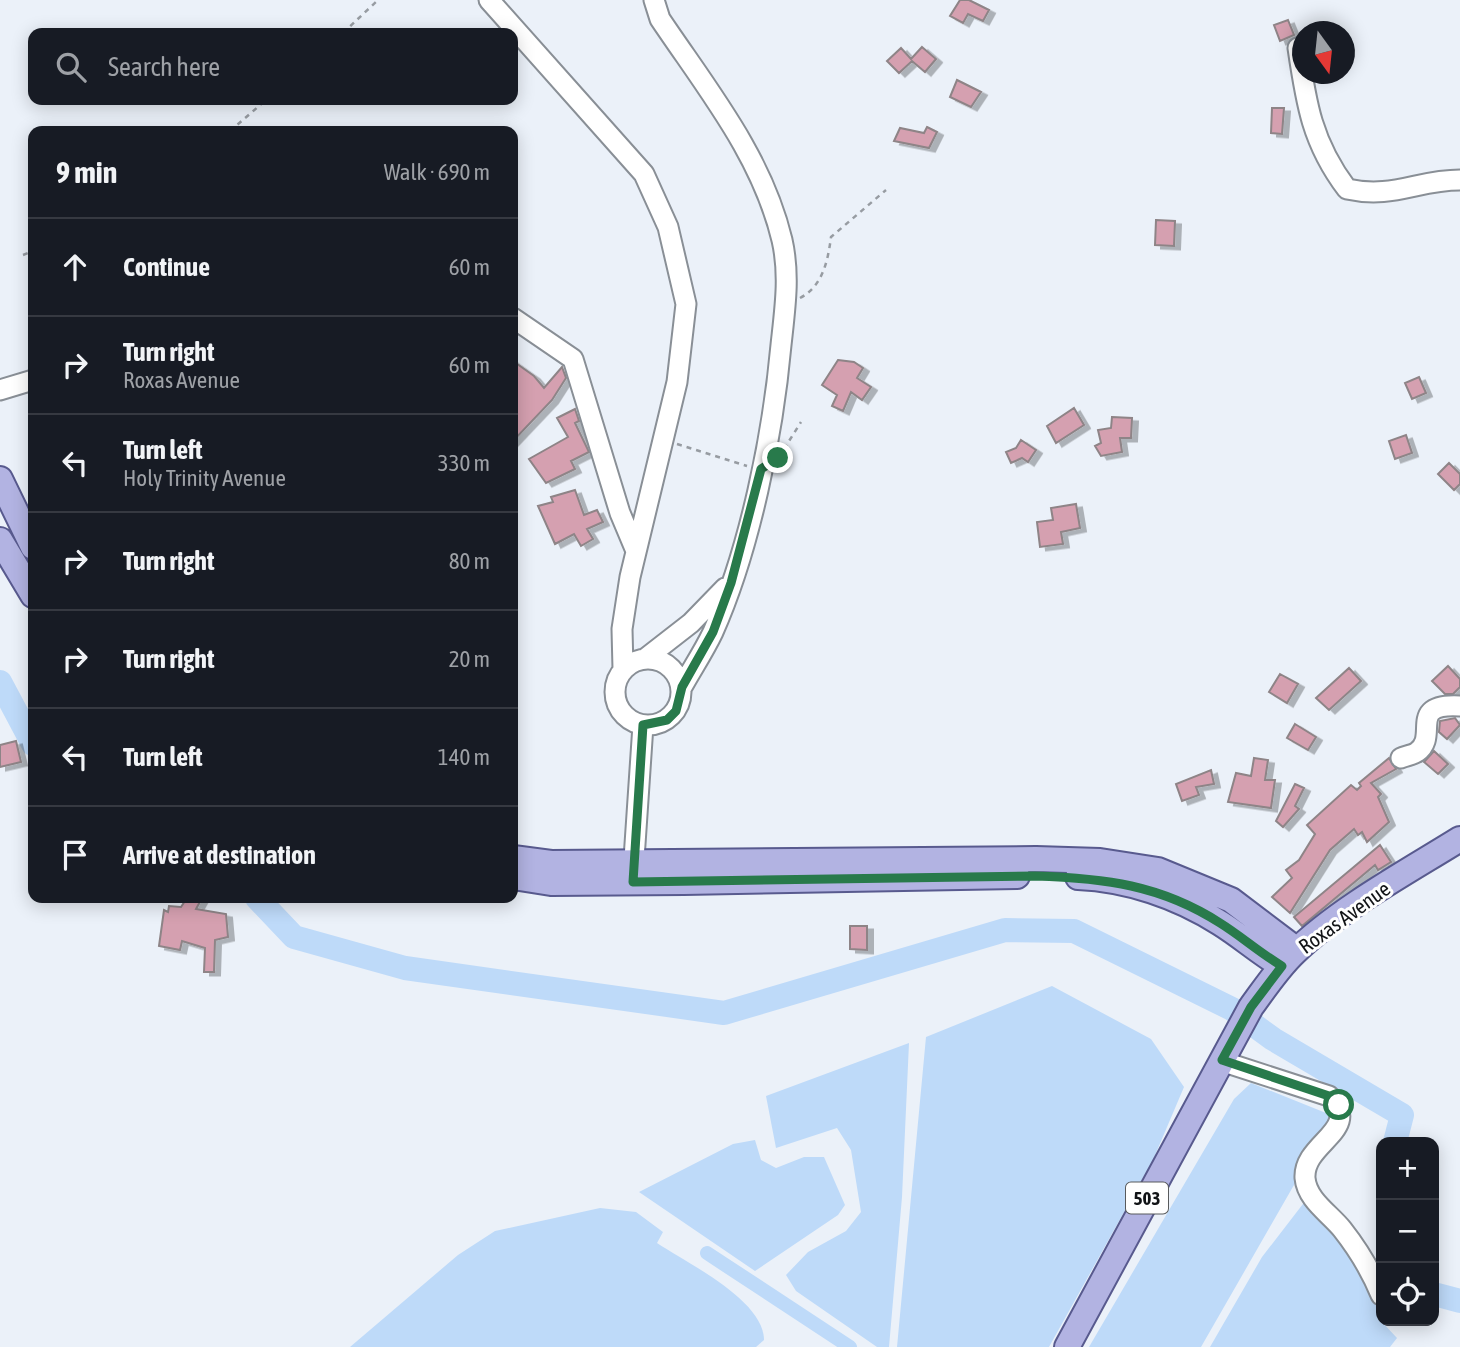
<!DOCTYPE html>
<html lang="en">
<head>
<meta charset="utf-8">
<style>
  body { margin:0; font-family:"Asap Condensed",sans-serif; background:#20242c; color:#f1f3f6 }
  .controls { position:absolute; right:21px; bottom:21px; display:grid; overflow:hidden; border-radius:14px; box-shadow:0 4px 18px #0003 }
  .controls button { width:63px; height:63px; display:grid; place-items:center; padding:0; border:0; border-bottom:2px solid #363941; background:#171b24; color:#f1f3f6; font:35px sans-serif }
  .compass { position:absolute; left:1292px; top:21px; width:63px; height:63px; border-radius:50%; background:#171b24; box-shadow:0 4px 18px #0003; rotate:165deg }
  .stop { position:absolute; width:21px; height:21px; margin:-16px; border:5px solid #287a4b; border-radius:50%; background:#fff }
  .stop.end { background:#287a4b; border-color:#fff; box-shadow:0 2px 7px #0008 }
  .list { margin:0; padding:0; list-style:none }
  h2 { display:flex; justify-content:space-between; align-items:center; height:91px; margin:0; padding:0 28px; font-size:30px }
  h2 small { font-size:23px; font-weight:400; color:#9ea1a6 }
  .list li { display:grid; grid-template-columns:46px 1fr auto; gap:21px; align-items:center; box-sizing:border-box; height:98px; padding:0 28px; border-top:2px solid #363941 }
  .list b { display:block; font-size:26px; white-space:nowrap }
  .list p { margin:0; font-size:23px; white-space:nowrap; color:#9ea1a6 }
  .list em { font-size:23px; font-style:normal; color:#9ea1a6 }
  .icon { flex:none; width:38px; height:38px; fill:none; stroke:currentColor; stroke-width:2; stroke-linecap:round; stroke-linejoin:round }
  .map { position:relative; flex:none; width:1460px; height:1347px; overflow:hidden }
  .search { position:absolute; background:#171b24; box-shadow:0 4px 18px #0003; left:28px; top:28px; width:490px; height:77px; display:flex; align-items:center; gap:18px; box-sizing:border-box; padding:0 24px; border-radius:14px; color:#9ea1a6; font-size:26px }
  .panel { position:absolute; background:#171b24; box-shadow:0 4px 18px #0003; left:28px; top:126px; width:490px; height:777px; border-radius:14px }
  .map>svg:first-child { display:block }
  .water { fill:#bedaf9 }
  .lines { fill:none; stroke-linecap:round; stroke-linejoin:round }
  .canal { stroke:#bedaf9; stroke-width:14 }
  .river { stroke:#bedaf9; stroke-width:24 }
  .building { fill:#d5a0b0; stroke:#8e8487; stroke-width:2; filter:url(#shadow) }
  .minor-casing { stroke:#898f96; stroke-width:23 }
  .major-casing { stroke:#585a8e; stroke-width:28 }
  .path { stroke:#979ca2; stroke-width:2.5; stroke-dasharray:5 5; stroke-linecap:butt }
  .minor { stroke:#fff; stroke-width:19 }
  .major { stroke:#b2b3e2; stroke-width:24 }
  .route { stroke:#287a4b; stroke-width:9 }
  .labels { text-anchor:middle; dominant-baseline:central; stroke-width:6; stroke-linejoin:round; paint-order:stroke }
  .shield { fill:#fefefe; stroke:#585a5c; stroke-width:2 }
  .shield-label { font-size:19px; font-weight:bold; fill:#111316 }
  .street-label { font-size:21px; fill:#111316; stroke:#fefefe }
</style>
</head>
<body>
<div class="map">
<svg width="1460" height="1347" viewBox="0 0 1460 1347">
  <defs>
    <filter id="shadow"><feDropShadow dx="6" dy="3.5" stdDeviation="0" flood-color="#0004"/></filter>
  </defs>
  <rect width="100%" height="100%" fill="#ebf1f9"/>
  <path class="water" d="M1052,986L1151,1039L1184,1087L1153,1160L1049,1347H897L926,1037Z
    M909,1043L902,1197L889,1347H877L796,1291L786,1275L808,1252L846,1231L861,1212L851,1150L837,1128L776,1148L766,1096Z
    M1251,1083L1331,1115L1321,1138L1201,1347H1089L1234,1099Z
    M755,1140L761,1160L776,1168L804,1157H824L845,1205L838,1215L755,1271L639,1192L733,1144Z
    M1306,1200L1361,1271L1377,1301L1381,1321L1397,1338L1390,1347H1210L1262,1257Z
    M600,1208L636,1212L663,1232L657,1243C687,1263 764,1300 764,1340L756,1347H350L458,1255L495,1231Z"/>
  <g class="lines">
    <path class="canal" d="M707,1253L850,1347"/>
    <path class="river" d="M0,682L33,744
      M257,898L294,937L405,968L724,1013L1005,930L1074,931L1232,1009L1273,1039L1402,1115L1395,1142
      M1434,1294L1460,1301"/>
  </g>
  <path class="building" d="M960,0H969L989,10L983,21L968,14L963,23L950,16Z
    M1288,20L1294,35L1280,41L1274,25Z
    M922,47L936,59L925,72L912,61L899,73L887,61L901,48L911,59Z
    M957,80L981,92L971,107L950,97Z
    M1272,108H1284L1282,134L1271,133Z
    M927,127L937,132L929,148L894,141L900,128L924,133Z
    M1156,220L1175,221L1174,246L1155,245Z
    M838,360L854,362L863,368L857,378L871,387L862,400L851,392L843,411L832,406L837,395L822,385Z
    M513,361L534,376L544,388L562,367L566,378L552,400L513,441Z
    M1419,377L1426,393L1412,399L1405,383Z
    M1074,408L1084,425L1056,443L1047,426Z
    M575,409L579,421L575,423L589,452L571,461L575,469L546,483L529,459L568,437L557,418Z
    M1112,417L1132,418L1131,438H1120L1122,452L1101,456L1095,446L1101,443L1098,430L1111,428Z
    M1406,435L1412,453L1395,459L1389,441Z
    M1021,440L1036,450L1028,462L1022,458L1011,463L1006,452L1016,448Z
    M1449,463L1460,474V484L1454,490L1438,474Z
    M575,490L584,515L597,510L603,522L587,529L593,539L581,546L574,534L555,544L538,506L553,502L551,497Z
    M1076,504L1080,528L1061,532L1063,544L1040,547L1037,522L1053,520L1051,508Z
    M1448,666L1460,679V687L1453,694H1445L1432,681Z
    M1349,668L1361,681L1329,710L1316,698Z
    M1280,674L1298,684L1287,703L1269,692Z
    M1455,718L1460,725L1447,739L1439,732L1440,721Z
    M1295,724L1316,737L1308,750L1287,738Z
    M16,741L21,762L0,767V745Z
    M1434,751L1448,764L1438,774L1424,762Z
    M1254,758L1268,760L1265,780H1275L1271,808L1228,802L1236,773L1251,776Z
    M1389,758L1396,769L1371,783L1381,794L1378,797L1389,822L1367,842L1362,832L1358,835L1354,829L1330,850L1290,913L1272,897L1292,878L1286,870L1299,860L1315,834L1307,825L1351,785L1357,790L1361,786L1359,783Z
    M1211,770L1214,784L1196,787L1199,795L1182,801L1176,784Z
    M1295,784L1304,788L1295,806L1299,809L1283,827L1276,821Z
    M1380,845L1391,862L1378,870L1375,865L1302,926L1294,917Z
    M187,898H202L196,909L226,914L228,937L215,940L214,972H204L205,948L182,941L180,950L159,946L164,910L168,912L169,906L181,907Z
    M850,926H867V950L850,949Z"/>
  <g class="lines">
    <defs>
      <path id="minor" d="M489,0L644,174L668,227L686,304L677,382L630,577L622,629L623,669
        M654,0L660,19C707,89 762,156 782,240C790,275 785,308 781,345C773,434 750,549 713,632C704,651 692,669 682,687
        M1298,48C1306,103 1312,143 1347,189C1393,199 1417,180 1460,180
        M513,318L573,359L620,513L636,551
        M0,390L33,380
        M646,658L691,623L725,588
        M615 692a33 33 0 1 1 66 0a33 33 0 1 1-66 0Z
        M1401,758C1405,756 1413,755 1417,752C1440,736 1406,703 1460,706
        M633,874L643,725
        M1221,1061L1329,1096C1364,1130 1303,1142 1305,1178C1307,1200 1329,1213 1342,1229C1357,1248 1372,1273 1381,1295"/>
      <path id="major" d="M0,479L33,547
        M0,540L33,595
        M513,858L551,863L1036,859L1100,861L1158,870L1231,900L1297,950
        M513,877L551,883L684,882L1017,876
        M1078,877C1127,879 1178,896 1220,923C1241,936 1260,953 1282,966
        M1067,1347L1251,1007C1265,988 1278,968 1295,952C1339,909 1407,872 1460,839"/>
    </defs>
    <use href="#minor" class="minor-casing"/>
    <use href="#major" class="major-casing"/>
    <path class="path" d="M343,33L378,0
      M230,131L266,100
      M23,255L33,251
      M800,298C823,286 828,260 831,237L886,190
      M677,444L747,466
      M784,449L801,422"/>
    <use href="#minor" class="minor"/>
    <use href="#major" class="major"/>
  </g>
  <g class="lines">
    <path class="route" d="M778,458L761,469L731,583L713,632L682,687L676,711L667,720L643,725L633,882L1035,876C1104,878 1161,885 1220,923C1241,936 1260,953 1282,966L1251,1007L1222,1060L1329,1096L1339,1105"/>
  </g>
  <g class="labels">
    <rect class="shield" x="1126" y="1182.5" width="42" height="31" rx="5"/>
    <g class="shield-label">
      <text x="1147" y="1198">503</text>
    </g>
    <g class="street-label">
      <text transform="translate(1344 917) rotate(-36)">Roxas Avenue</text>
    </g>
  </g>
</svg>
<div class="controls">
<button>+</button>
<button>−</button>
<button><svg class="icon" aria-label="locate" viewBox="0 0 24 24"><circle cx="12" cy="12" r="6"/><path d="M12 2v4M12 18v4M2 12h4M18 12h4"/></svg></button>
</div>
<svg class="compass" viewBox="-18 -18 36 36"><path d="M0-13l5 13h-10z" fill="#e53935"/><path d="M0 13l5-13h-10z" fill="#9ea1a6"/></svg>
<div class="stop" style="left:1339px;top:1105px"></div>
<div class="stop end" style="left:778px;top:458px"></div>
<div class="search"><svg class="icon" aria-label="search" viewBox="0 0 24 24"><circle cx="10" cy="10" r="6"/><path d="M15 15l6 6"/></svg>Search here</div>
<section class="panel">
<h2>9 min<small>Walk · 690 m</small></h2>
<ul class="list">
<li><svg class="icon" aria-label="ahead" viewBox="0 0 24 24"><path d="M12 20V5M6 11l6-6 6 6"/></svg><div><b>Continue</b></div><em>60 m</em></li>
<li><svg class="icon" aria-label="right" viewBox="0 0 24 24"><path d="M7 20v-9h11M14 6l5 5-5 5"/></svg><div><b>Turn right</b><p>Roxas Avenue</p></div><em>60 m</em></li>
<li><svg class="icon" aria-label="left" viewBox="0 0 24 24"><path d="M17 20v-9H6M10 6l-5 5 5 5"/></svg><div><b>Turn left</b><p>Holy Trinity Avenue</p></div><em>330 m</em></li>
<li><svg class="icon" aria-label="right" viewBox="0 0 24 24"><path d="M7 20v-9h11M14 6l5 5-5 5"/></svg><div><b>Turn right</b></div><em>80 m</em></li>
<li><svg class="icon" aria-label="right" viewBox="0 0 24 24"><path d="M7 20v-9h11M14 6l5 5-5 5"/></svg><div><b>Turn right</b></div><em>20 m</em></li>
<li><svg class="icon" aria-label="left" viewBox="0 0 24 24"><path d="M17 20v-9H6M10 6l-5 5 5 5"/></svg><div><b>Turn left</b></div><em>140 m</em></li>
<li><svg class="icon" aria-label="arrive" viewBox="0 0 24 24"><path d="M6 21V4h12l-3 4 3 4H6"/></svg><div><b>Arrive at destination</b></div></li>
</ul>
</section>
</div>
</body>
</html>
